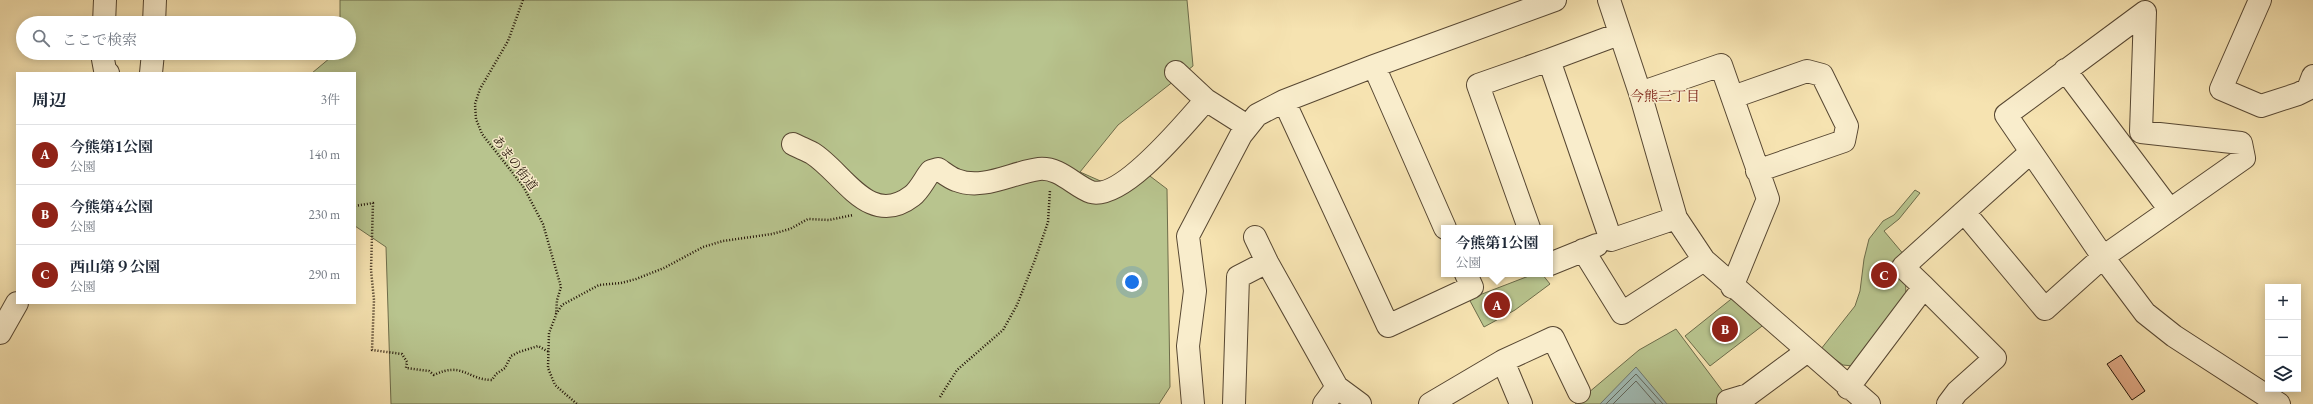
<!DOCTYPE html>
<html lang="ja">
<head>
<meta charset="utf-8">
<style>
  body { margin:0; font-family:"EB Garamond","Noto Serif JP",serif; background:#f2f2f3; color:#1f2937 }
  .controls { position:absolute; right:12px; bottom:12px; display:grid; overflow:hidden; border-radius:0px; box-shadow:0 2px 10px #0003 }
  .controls button { width:36px; height:36px; display:grid; place-items:center; padding:0; border:0; border-bottom:1px solid #e0e1e3; background:#fff; color:#1f2937; font:20px sans-serif }
  .you { position:absolute; left:1132px; top:282px; width:14px; height:14px; margin:-10px; border:3px solid #fff; border-radius:50%; background:#1a73e8; box-shadow:0 0 0 6px #1a73e833 }
  .badge { display:grid; place-items:center; width:26px; height:26px; border-radius:50%; background:#8f2418; color:#fff; font-size:13px; font-weight:700 }
  .pin { position:absolute; translate:-50% -50%; border:2px solid #fff; box-shadow:0 1px 4px #0006 }
  .popup { position:absolute; left:1441px; top:225px; width:112px; height:52px; box-sizing:border-box; display:grid; place-content:center; border-radius:0px; background:#fff; filter:drop-shadow(0 1px 3px #0005); font-size:13px; white-space:nowrap; color:#747a83 }
  .popup b { font-size:15px; color:#1f2937 }
  .popup::after { content:''; position:absolute; left:50%; top:100%; margin-left:-8px; border:8px solid transparent; border-top-color:#fff }
  .list { margin:0; padding:0; list-style:none }
  h2 { display:flex; justify-content:space-between; align-items:center; height:52px; margin:0; padding:0 16px; font-size:17px }
  h2 small { font-size:13px; font-weight:400; color:#747a83 }
  .list li { display:grid; grid-template-columns:26px 1fr auto; gap:12px; align-items:center; box-sizing:border-box; height:60px; padding:0 16px; border-top:1px solid #e0e1e3 }
  .list b { display:block; font-size:15px; white-space:nowrap }
  .list p { margin:0; font-size:13px; white-space:nowrap; color:#747a83 }
  .list em { font-size:13px; font-style:normal; color:#747a83 }
  .icon { flex:none; width:22px; height:22px; fill:none; stroke:currentColor; stroke-width:2; stroke-linecap:round; stroke-linejoin:round }
  .map { position:relative; flex:none; width:2313px; height:404px; overflow:hidden }
  .search { position:absolute; background:#fff; box-shadow:0 2px 10px #0003; left:16px; top:16px; width:340px; height:44px; display:flex; align-items:center; gap:10px; box-sizing:border-box; padding:0 14px; border-radius:22px; color:#747a83; font-size:15px }
  .panel { position:absolute; background:#fff; box-shadow:0 2px 10px #0003; left:16px; top:72px; width:340px; height:232px; border-radius:0px }
  .map>svg:first-child { display:block }
  .green { fill:#b8c48e; stroke:#6d6c4a }
  .water { fill:#a1bcb6; stroke:#6e7870 }
  .lines { fill:none; stroke-linecap:round; stroke-linejoin:round }
  .shore { stroke:#62685e; stroke-width:1 }
  .building { fill:#e0a985; stroke:#221307 }
  .minor-casing { stroke:#574732; stroke-width:24 }
  .path { stroke:#221307; stroke-width:2.5; stroke-dasharray:1 2; stroke-linecap:butt }
  .minor { stroke:#f9edcc; stroke-width:22 }
  .labels { text-anchor:middle; dominant-baseline:central; stroke-width:3; stroke-linejoin:round; paint-order:stroke }
  .street-label { font-size:13px; fill:#221307; stroke:#f9edcc }
  .neighbourhood-label { font-size:14px; fill:#7a1f14; stroke:#f9edcc }
</style>
</head>
<body>
<div class="map">
<svg width="2313" height="404" viewBox="0 0 2313 404">
  <rect width="100%" height="100%" fill="#f6e3b1"/>
  <filter id="stains"><feTurbulence type="fractalNoise" baseFrequency=".005" numOctaves="4"/><feColorMatrix values="0 0 0 0 .2 0 0 0 0 .09 0 0 0 0 .02 0 0 0 .5 -.17"/></filter>
  <radialGradient id="worn" r=".72"><stop offset=".6" stop-color="#630" stop-opacity="0"/><stop offset="1" stop-color="#630" stop-opacity=".3"/></radialGradient>
  <path class="green" d="M340,0H1187L1193,66L1118,125L1080,172L1105,183L1142,170L1167,189L1170,387L1159,404H391L386,247L355,226V73H312L336,53H349V23H340Z
    M1915,190L1920,193L1899,219L1884,231L1905,256L1906,301L1853,366L1843,365L1821,349L1855,306L1860,291L1864,259L1869,239L1883,221L1894,215Z
    M1534,274H1542L1550,284L1515,310L1484,327L1469,299Z
    M1735,296L1766,323L1710,366L1685,336Z
    M1676,329L1724,393L1719,404H1575L1639,350Z"/>
  <path class="water" d="M1636,367L1667,404H1600Z"/>
  <g class="lines">
    <path class="shore" d="M1606,404L1636,374L1663,404
      M1613,404L1636,381L1656,404"/>
  </g>
  <path class="building" d="M2121,355L2145,391L2132,400L2107,364Z"/>
  <g class="lines">
    <defs>
      <path id="minor" d="M1609,0L1640,93L1676,218L1704,260L1869,404
        M2260,0L2221,89L2261,106L2298,94L2308,89L2313,76
        M104,23L105,0
        M154,23L155,0
        M1619,34L1549,60L1611,240L1676,218
        M102,54L105,70L108,73
        M1374,66L1445,228
        M2065,70L2170,210
        M1176,72L1206,100L1247,126
        M151,73L153,53
        M1640,93L1721,65L1768,199L1732,287
        M1733,97L1807,71L1822,75L1847,126L1844,141L1757,171
        M1284,101L1388,326L1472,287L1466,274
        M793,144C799,147 806,150 812,153C843,172 869,229 912,196C920,190 925,178 931,171L938,169C944,173 950,178 956,180C983,191 1013,172 1039,169C1060,167 1074,186 1091,192C1123,201 1186,122 1206,100
        M1964,212L2031,152
        M1529,228L1478,85L1549,60
        M1255,237L1267,262
        M1583,250L1622,313L1704,260
        M1550,264L1597,245
        M1924,287L1903,267L1964,212L2045,309L2103,257L2244,158L2241,143L2141,132L2145,12L2006,115L2103,257L2145,313L2174,336L2279,404
        M0,333L17,303
        M1337,387L1360,404
        M1848,388L1924,287L1995,358L1957,392L1948,404
        M1728,401L1748,395L1806,352
        M1193,404L1188,346L1195,291L1188,236L1241,135L1257,115L1284,101L1374,66L1555,0
        M1234,404L1238,277L1267,262L1337,387L1324,404
        M1430,404L1503,361
        M1521,404L1503,361L1553,338L1579,392"/>
    </defs>
    <use href="#minor" class="minor-casing"/>
    <path class="path" d="M523,0L508,41L480,89L475,104L476,119L482,134L523,186L543,224L561,287L557,300L556,315L549,333L548,368L555,385L577,404
      M355,206L373,203L371,270L374,300L372,350L402,354L407,362L406,368L429,371L434,375C462,361 468,380 492,380L496,374L505,368L511,356L519,352L538,346L549,352
      M556,314L562,305L599,285L621,283L636,279L664,268L703,247L723,241L772,234L790,229L808,219L829,220L853,215
      M940,397L957,370L1003,330L1017,305L1036,257L1048,222L1050,190"/>
    <use href="#minor" class="minor"/>
  </g>
  <g class="labels">
    <g class="street-label">
      <text transform="translate(515 163) rotate(53)">あまの街道</text>
    </g>
    <g class="neighbourhood-label">
      <text x="1665" y="96">今熊三丁目</text>
    </g>
  </g>
  <rect width="100%" height="100%" filter="url(#stains)"/>
  <rect width="100%" height="100%" fill="url(#worn)"/>
</svg>
<div class="controls">
<button>+</button>
<button>−</button>
<button><svg class="icon" aria-label="layers" viewBox="0 0 24 24"><path d="M12 4l9 5-9 5-9-5zM3 14l9 5 9-5"/></svg></button>
</div>
<div class="you"></div>
<div class="pin badge" style="left:1497px;top:305px">A</div>
<div class="popup"><b>今熊第1公園</b>公園</div>
<div class="pin badge" style="left:1725px;top:329px">B</div>
<div class="pin badge" style="left:1884px;top:275px">C</div>
<div class="search"><svg class="icon" aria-label="search" viewBox="0 0 24 24"><circle cx="10" cy="10" r="6"/><path d="M15 15l6 6"/></svg>ここで検索</div>
<section class="panel">
<h2>周辺<small>3件</small></h2>
<ul class="list">
<li><span class="badge">A</span><div><b>今熊第1公園</b><p>公園</p></div><em>140 m</em></li>
<li><span class="badge">B</span><div><b>今熊第4公園</b><p>公園</p></div><em>230 m</em></li>
<li><span class="badge">C</span><div><b>西山第９公園</b><p>公園</p></div><em>290 m</em></li>
</ul>
</section>
</div>
</body>
</html>
